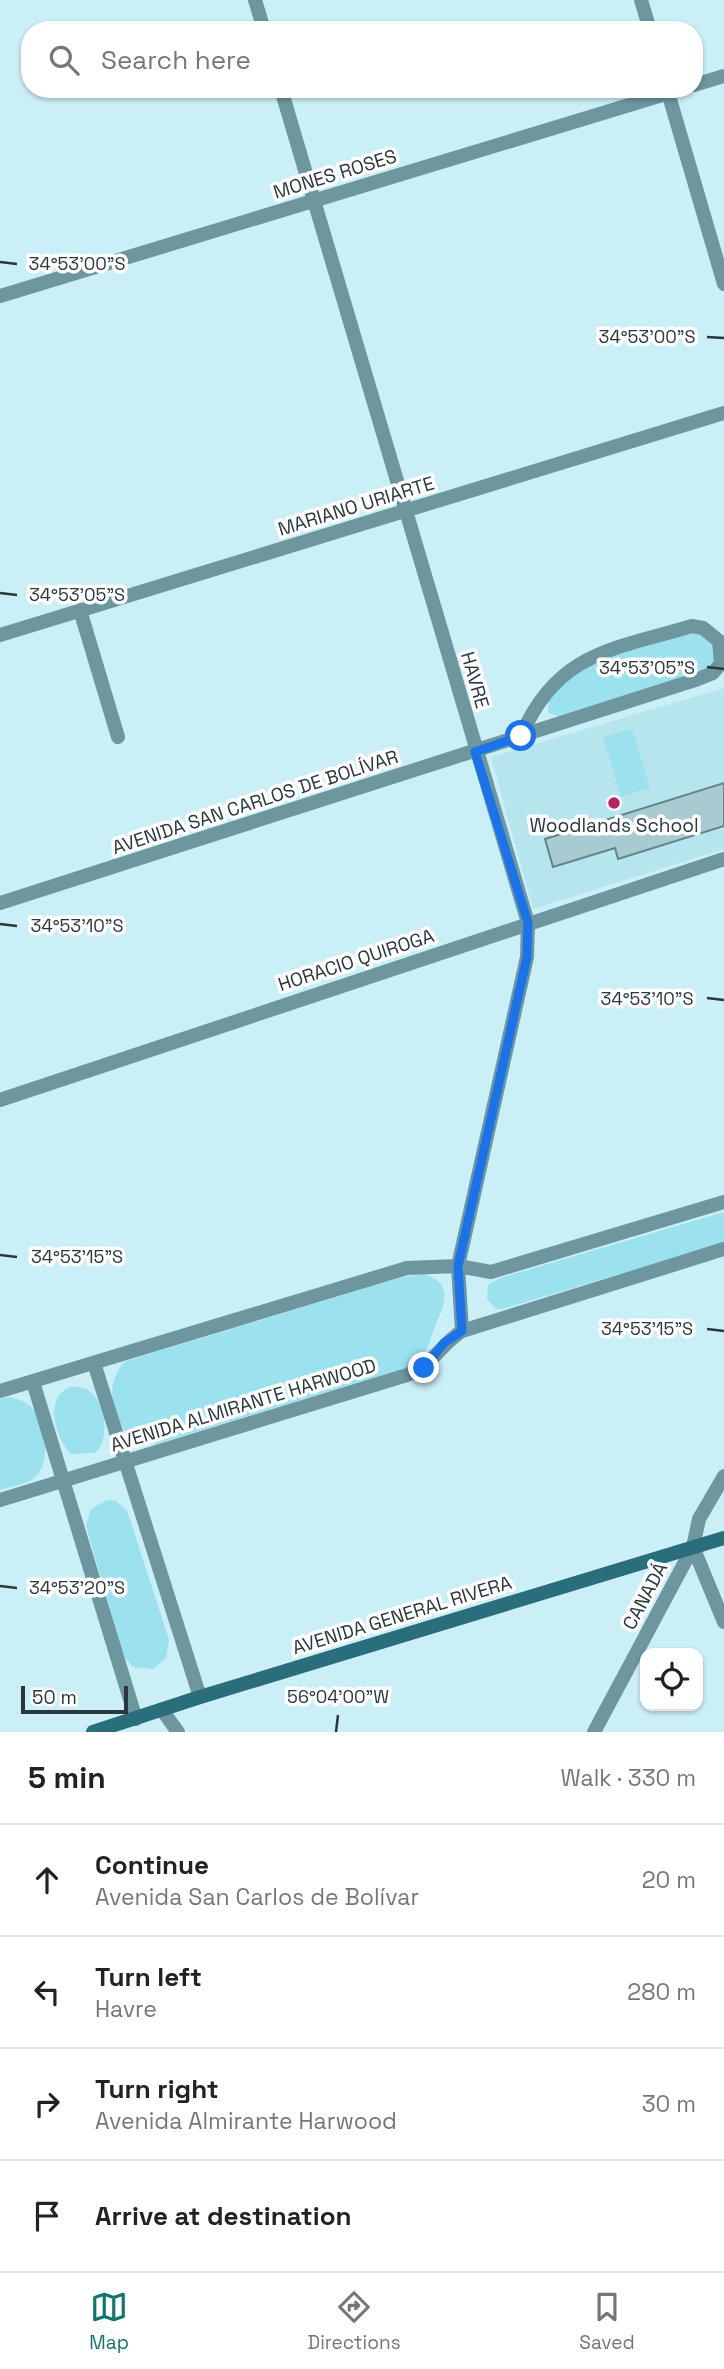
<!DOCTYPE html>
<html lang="en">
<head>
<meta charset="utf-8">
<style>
  body { margin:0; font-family:"Space Grotesk",sans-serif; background:#f6f6f6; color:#222 }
  .controls { position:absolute; right:21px; bottom:21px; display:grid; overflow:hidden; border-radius:14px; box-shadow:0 2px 5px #0004 }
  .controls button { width:63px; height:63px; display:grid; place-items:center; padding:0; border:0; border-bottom:2px solid #e0e0e0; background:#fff; color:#222; font:35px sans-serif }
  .scale { position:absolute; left:21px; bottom:18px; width:107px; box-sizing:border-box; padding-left:7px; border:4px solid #2a383b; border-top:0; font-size:19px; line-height:24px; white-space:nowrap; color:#2a383b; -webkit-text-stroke:5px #fff; paint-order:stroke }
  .stop { position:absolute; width:21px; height:21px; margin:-16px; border:5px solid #1a73e8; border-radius:50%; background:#fff }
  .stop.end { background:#1a73e8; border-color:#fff; box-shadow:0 2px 7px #0008 }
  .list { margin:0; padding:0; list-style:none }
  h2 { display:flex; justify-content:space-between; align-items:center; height:91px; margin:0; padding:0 28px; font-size:30px }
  h2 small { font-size:23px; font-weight:400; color:#767676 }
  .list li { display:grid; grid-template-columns:46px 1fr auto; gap:21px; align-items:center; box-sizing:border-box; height:112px; padding:0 28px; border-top:2px solid #e0e0e0 }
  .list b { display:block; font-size:26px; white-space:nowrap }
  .list p { margin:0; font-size:23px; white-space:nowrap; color:#767676 }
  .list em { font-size:23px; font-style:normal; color:#767676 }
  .icon { flex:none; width:38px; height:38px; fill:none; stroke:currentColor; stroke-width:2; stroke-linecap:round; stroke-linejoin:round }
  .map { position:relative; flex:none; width:724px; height:1732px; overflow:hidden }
  .search { position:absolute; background:#fff; box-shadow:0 2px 5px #0004; left:21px; right:21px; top:21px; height:77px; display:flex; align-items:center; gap:18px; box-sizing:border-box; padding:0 24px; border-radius:28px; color:#767676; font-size:26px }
  .sheet { height:539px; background:#fff }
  nav { display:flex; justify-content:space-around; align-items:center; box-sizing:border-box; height:98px; border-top:2px solid #e0e0e0; background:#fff; font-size:19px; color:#767676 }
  nav a { display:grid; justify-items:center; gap:4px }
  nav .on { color:#0f766e }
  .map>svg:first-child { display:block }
  .built { fill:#b7e5ee }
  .green { fill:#9be1ee }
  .building { fill:#a8cbd2; stroke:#63848b; stroke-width:2 }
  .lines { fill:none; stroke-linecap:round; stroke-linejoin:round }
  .minor { stroke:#6d969e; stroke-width:14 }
  .secondary { stroke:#296e7a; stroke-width:14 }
  .route { stroke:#1a73e8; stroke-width:9 }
  .ticks { fill:none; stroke:#2a383b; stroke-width:2.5 }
  .poi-dot { fill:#b42862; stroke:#fff; stroke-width:2.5 }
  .labels { text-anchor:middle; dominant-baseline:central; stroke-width:7; stroke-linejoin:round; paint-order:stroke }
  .street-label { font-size:19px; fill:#2a383b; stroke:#fff }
  .poi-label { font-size:19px; fill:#2a383b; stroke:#fff }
  .ticks-label { font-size:18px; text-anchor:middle; fill:#2a383b; stroke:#fff; stroke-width:7; stroke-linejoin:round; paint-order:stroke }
</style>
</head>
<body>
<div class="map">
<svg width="724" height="1732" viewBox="0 0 724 1732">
  <rect width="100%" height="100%" fill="#cbeff6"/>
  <path class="built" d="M724,688V849L533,909L491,757Z"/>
  <path class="green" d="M693,629L709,633L716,657L710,667L561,717L548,713L549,699L580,667Z
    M632,729L650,788L621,797L603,737Z
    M724,1212V1243L502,1309L495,1308L487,1299L488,1285L500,1278Z
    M425,1274C457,1286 442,1308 434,1329C428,1345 427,1355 412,1366L159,1443C116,1450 97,1387 126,1361L399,1278Z
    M69,1387C76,1386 85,1387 91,1392C105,1403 111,1443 94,1453L71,1454C55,1438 44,1399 69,1387Z
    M9,1397C16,1399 23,1400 29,1405C46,1418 52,1461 36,1476C27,1485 12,1486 0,1490V1399Z
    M107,1500L116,1501L127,1510L169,1640L166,1658L153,1669L133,1667L123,1655L89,1537L86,1525L91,1509Z"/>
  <path class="building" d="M724,783V826L618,859L615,848L553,867L545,839Z"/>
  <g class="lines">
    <path class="minor" d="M255,0L264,30
      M641,0L650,30
      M694,85L724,76
      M281,89L528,923L527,957L458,1266L462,1331
      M667,89L724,284
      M0,296L682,89
      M80,610L118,737
      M0,635L724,413
      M0,903L698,679L713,673L721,663L719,641L703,628L692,626C614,649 557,652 521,736
      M0,1100L724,859
      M94,1363L200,1697
      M33,1382L136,1719
      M0,1391L407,1268L458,1266L491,1272L724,1202
      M0,1500L407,1375C432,1366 439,1346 462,1331L724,1249
      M693,1547L724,1622
      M162,1710L178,1732
      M594,1732L693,1547L699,1519L724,1476"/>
    <path class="secondary" d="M93,1732L200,1697L724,1538"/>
  </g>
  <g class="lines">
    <path class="route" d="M424,1368L444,1343L462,1331L458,1266L527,957L528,923L475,752L521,736"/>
  </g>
  <path class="ticks" d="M0,262L17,264M707,337L724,338M0,593L17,595M707,667L724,669M0,924L17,926M707,998L724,1000M0,1255L17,1257M707,1329L724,1331M0,1586L17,1588M336,1732L338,1715"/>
  <circle class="poi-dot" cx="614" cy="803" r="7"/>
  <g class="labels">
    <g class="street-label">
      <text transform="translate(335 174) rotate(-17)">MONES ROSES</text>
      <text transform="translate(356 506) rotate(-17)">MARIANO URIARTE</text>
      <text transform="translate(475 680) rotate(74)">HAVRE</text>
      <text transform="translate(255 802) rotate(-18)">AVENIDA SAN CARLOS DE BOLÍVAR</text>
      <text transform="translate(356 960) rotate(-18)">HORACIO QUIROGA</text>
      <text transform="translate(243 1405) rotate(-17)">AVENIDA ALMIRANTE HARWOOD</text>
      <text transform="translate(645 1596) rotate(-62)">CANADÁ</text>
      <text transform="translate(402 1615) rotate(-17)">AVENIDA GENERAL RIVERA</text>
    </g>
    <g class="poi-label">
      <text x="614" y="825">Woodlands School</text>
    </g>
  </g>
  <g class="ticks-label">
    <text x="77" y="270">34°53'00"S</text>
    <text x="647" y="343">34°53'00"S</text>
    <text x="77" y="601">34°53'05"S</text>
    <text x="647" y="674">34°53'05"S</text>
    <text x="77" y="932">34°53'10"S</text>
    <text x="647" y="1005">34°53'10"S</text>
    <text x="77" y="1263">34°53'15"S</text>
    <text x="647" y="1335">34°53'15"S</text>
    <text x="77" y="1594">34°53'20"S</text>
    <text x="338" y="1703">56°04'00"W</text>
  </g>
</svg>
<div class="controls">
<button><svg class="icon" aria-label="locate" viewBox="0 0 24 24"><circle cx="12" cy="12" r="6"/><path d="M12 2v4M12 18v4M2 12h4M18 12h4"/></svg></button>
</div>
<div class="scale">50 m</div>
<div class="stop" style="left:521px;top:736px"></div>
<div class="stop end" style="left:424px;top:1368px"></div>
<div class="search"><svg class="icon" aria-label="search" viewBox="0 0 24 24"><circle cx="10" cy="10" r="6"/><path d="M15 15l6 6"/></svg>Search here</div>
</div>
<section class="sheet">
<h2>5 min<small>Walk · 330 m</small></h2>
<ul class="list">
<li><svg class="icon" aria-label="ahead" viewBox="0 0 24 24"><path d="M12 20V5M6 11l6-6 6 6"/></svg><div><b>Continue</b><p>Avenida San Carlos de Bolívar</p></div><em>20 m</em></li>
<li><svg class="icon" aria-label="left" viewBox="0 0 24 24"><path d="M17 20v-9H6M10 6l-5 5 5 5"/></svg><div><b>Turn left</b><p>Havre</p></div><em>280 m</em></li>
<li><svg class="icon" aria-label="right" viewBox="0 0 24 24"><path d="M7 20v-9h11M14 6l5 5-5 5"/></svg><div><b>Turn right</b><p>Avenida Almirante Harwood</p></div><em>30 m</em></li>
<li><svg class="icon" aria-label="arrive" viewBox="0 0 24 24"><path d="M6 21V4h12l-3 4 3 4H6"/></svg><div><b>Arrive at destination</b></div></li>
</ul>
</section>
<nav>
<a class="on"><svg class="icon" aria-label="map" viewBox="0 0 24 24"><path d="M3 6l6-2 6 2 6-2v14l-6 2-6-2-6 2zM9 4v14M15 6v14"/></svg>Map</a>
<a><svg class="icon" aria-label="directions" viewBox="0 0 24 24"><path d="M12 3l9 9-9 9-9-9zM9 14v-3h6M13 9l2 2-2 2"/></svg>Directions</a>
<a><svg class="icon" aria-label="saved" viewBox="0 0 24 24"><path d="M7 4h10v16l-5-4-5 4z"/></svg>Saved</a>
</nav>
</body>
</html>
